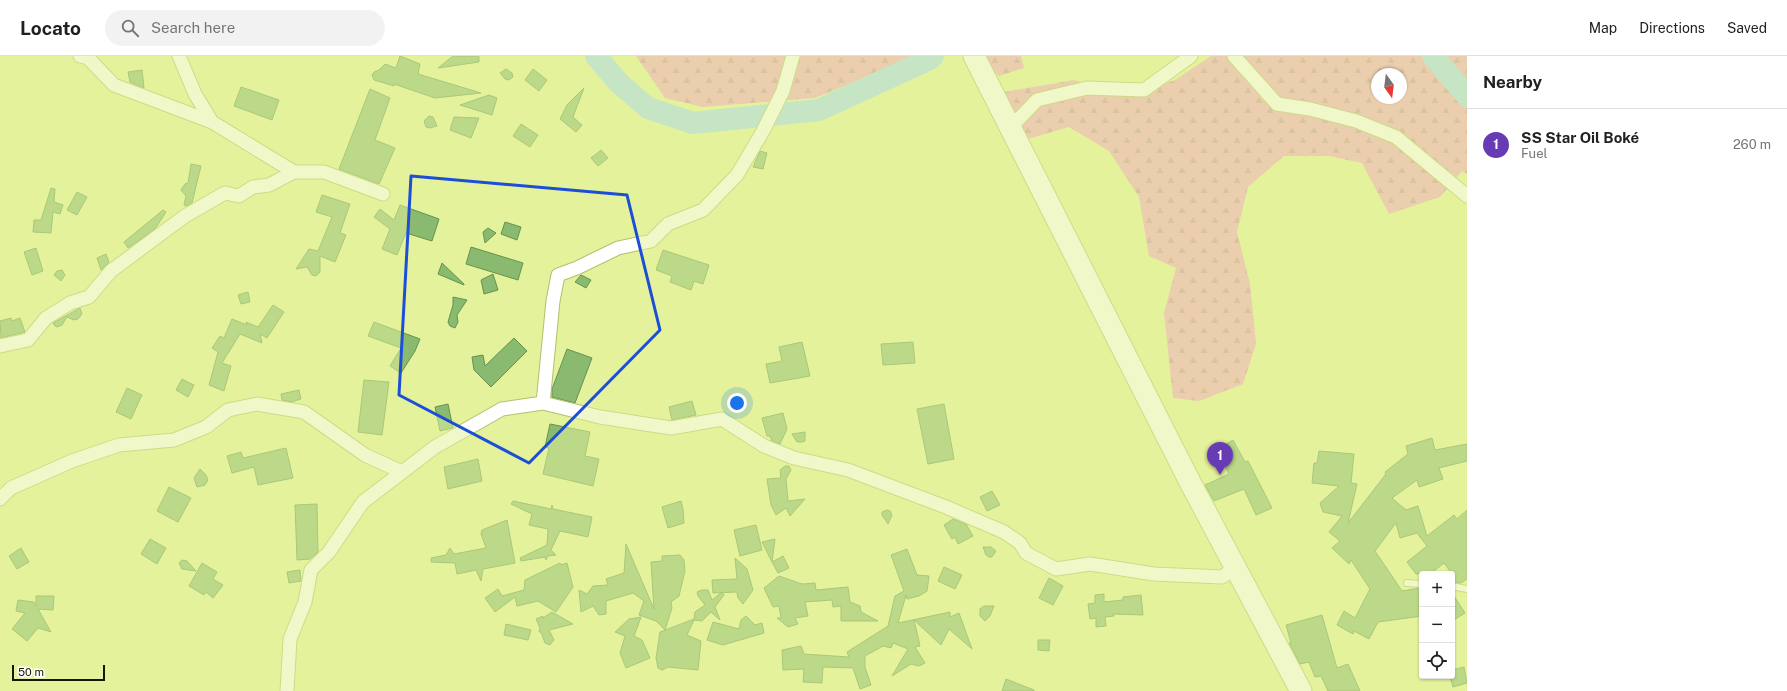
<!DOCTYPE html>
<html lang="en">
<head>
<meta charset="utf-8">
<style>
  body { margin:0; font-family:"Public Sans",sans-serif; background:#f2f2f2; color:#202124 }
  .controls { position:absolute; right:12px; bottom:12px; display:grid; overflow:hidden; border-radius:4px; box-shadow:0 1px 3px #0004 }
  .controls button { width:36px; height:36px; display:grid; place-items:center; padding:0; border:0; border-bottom:1px solid #e0e0e0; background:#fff; color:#202124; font:20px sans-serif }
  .compass { position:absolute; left:1371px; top:12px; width:36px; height:36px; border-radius:50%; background:#fff; box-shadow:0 1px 3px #0004; rotate:166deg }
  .scale { position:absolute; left:12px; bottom:10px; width:93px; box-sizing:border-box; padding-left:4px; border:2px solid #151801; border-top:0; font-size:11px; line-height:14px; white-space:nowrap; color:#151801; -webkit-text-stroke:3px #fff; paint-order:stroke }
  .you { position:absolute; left:737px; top:347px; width:14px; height:14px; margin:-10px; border:3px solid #fff; border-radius:50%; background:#1a73e8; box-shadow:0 0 0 6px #1a73e833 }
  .badge { display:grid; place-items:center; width:26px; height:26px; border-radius:50%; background:#673bb3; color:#fff; font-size:13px; font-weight:700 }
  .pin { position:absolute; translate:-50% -33px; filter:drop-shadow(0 1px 2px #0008) }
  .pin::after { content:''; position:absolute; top:21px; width:14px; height:12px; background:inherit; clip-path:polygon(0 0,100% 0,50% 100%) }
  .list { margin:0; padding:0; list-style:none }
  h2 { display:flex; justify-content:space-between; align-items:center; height:52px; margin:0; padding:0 16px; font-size:17px }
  h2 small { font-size:13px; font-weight:400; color:#757577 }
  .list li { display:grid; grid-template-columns:26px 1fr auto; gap:12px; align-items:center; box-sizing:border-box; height:72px; padding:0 16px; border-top:1px solid #e0e0e0 }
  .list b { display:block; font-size:15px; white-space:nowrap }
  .list p { margin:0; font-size:13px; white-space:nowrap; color:#757577 }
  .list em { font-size:13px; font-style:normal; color:#757577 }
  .icon { flex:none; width:22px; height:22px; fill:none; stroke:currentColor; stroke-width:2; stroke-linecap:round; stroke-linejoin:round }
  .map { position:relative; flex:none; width:1467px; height:635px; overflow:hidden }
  header { display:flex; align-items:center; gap:24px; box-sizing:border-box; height:56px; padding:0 20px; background:#fff; border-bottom:1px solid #e0e0e0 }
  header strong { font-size:19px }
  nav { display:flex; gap:22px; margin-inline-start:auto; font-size:14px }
  .search { width:280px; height:36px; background:#f2f2f2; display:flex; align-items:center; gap:10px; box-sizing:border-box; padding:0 14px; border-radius:22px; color:#757577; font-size:15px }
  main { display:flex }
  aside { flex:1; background:#fff }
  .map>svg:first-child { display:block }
  .forest { fill:url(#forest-firs); fill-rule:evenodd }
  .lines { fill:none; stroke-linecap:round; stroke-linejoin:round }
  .river { stroke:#a1d4f4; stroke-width:22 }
  .building { fill:#89ba6f; stroke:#65934e }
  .service-casing { stroke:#b3bf6b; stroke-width:8 }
  .minor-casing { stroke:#b3bf6b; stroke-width:15 }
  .trunk-casing { stroke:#b3bf6b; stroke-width:23 }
  .service { stroke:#fff; stroke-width:6 }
  .minor { stroke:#fff; stroke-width:13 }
  .trunk { stroke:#fff; stroke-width:21 }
  .marked { fill:none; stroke:#1d4ed8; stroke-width:3; stroke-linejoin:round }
</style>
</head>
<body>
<header>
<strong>Locato</strong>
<div class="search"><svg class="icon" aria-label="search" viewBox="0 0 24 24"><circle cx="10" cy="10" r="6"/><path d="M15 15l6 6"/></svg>Search here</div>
<nav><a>Map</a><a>Directions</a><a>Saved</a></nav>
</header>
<main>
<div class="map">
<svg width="1467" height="635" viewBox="0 0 1467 635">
  <defs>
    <pattern id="forest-firs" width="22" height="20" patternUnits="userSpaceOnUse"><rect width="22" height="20" fill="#f2a2c0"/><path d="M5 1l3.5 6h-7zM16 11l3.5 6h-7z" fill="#cf8ba3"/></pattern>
  </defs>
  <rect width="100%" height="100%" fill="#e4f29c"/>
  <path class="forest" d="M636,0H918L815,42L703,51L665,42Z
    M979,0H1021L1024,12L999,20Z
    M1211,0H1467V118L1462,115L1440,141L1389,158L1362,107L1329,100H1284L1248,131L1237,176L1250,228L1256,288L1243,328L1199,345L1173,342L1164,257L1176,212L1149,200L1139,141L1109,95L1069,71L1021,85L998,37L1074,24L1129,40L1175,24ZM1377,18H1401V42H1377Z"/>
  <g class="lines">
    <path class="river" d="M596,0L619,27L648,52L693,67L819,54L930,3L933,0
      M1433,0L1467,40"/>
  </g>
  <path class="building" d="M400,0L420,8L418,18L481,37L435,42L394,28V30L374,24L372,19L374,16L379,14L385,8L396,12Z
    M453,0H479V6L438,12Z
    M506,13L512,17L513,21L509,24L505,23L500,17Z
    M533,13L547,24L539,35L525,24Z
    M142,14L144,32L130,26L128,16Z
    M241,31L279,44L272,64L234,50Z
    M584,32L573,61L582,69L576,76L560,63L567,49Z
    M370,33L390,42L375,84L395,92L379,128L339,113Z
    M489,39L497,42L492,59L460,49Z
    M429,60L433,61L437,70L430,72L426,71L424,65Z
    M454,61L479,62L471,82L450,74Z
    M521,68L538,79L530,91L513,80Z
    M601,94L608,102L598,110L591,102Z
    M760,95L767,97L763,113L753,111Z
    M191,108L201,110L192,147L187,150L184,149L186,140L181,134L185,128L188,127Z
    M51,132L55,133L54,146L63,149L60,158L53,156L51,177L33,176L34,164H41Z
    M77,136L87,141L77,159L67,154Z
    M322,139L350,148L340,177L346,179L335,206L320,200V216L316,220L312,219L307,211L296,213L309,193L318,195L332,161L316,156Z
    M400,149L439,163L432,185L406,177L397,199L382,193L390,173L374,161L380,153L394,164Z
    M163,154L166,156L155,173L128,192L124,186Z
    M505,166L521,171L517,184L501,178Z
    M488,172L496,177L485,187L483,176Z
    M471,191L523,207L518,224L466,208Z
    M36,192L43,215L32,219L24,196Z
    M663,194L709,209L703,228L694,225L691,234L670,226L672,220L656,214Z
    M106,198L109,206L101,214L97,202Z
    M442,207L464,228V229L438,218Z
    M62,214L65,219L61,225L54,219L57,215Z
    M493,218L498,234L484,238L481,224Z
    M581,219L591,224L586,232L575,226Z
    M248,236L250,246L241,248L238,239Z
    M453,241L467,244L457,259L458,266L455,272L450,270L448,266L453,249Z
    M273,249L284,256L267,282L260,278L262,287L240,278L222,307L231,310L224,335L209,329L218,296L212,292L220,280L224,282L232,263L247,269L246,266L258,271Z
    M80,252L82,258L78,263L74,264L67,261L62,269L57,271L55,270L53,267Z
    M11,262L12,265L20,262L25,276L1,282L0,265Z
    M374,266L420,283L415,295L401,317L390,310L401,292L368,280Z
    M514,282L527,295L491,331L474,314L472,301L483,299L485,310Z
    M802,286L810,320L770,327L766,308L782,305L779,291Z
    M913,286L915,307L883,309L881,288Z
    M567,293L592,302L575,347L552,341V333Z
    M182,323L194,329L188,341L176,334Z
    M364,324L389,326L382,379L358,376Z
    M127,332L142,339L131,363L116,356Z
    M299,334L301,343L291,346L282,344L281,338Z
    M692,345L696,359L672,364L669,351Z
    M448,348L453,372L440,375L435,351Z
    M944,348L954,403L928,408L917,353Z
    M783,357L787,373L780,388L772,385L770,380H767L762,362Z
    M550,368L590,376L585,400L599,403L593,430L543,418L549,392L545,391Z
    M805,376V385L802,386H797L792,378Z
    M1432,382L1435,394L1467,388V405L1439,412L1443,423L1419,431L1417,424L1392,442L1406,454L1418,450L1427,480L1454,459L1457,463L1467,454V523L1461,527L1452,526V518L1444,507L1430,518H1416L1407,506L1427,490L1417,477L1400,482L1396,467L1375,495L1402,535L1420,532L1422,560L1378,566L1369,583L1354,575L1353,578L1337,569L1344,555L1355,562L1370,533L1351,504L1349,508L1332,492L1340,485L1329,476L1342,460L1323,456L1320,447L1339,430L1312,427L1314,407H1317L1319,395L1354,398L1351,427L1357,428L1348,467L1386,418L1385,416L1408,398L1406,390Z
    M1233,384L1245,406L1248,405L1272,452L1256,459L1244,433L1214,445L1205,429L1229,418L1216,394Z
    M286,392L293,422L258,429L254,411L232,417L227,400L241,396L243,402Z
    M478,403L482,425L448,433L444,411Z
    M785,410H789L791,414L786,423L788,445L805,443L790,460L786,452L776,459L771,449L767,423L781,422L780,414Z
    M200,413L206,419L208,424L205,429L197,431L194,422Z
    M169,431L191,442L178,466L157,455Z
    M992,435L1000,449L987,455L980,441Z
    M513,445L551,453L552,449L553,453L592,461L588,481L560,475L551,494L556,499L548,500L546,504L545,501L521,505L520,502L547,489L548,473L529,469L532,458L511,448Z
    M681,445L683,453L684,467L668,472L662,451Z
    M317,448L318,496L310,503L297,504L295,449Z
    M887,454L890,455L892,459L888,468L882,459V456Z
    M953,463L966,468L973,480L958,488L955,481L952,483L944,469Z
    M507,464L515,507L483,513L481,525L476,514L457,518L455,507L431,506V502L446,499L450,492L454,498L486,492L481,478L482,474Z
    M756,469L762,494L740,500L734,474Z
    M150,483L166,492L157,508L141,498Z
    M775,483L772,506L762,486Z
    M626,488L654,553L651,506L662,505V500L680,499L684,504L685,515L679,540L671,546L672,552L665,574L656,565L639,559L644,545L633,537L606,545V558L599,559L593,550L581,556L579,534L587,538L593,530L608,529L606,523L624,517Z
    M983,491H991L996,495L992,501H989L986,499Z
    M21,492L29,506L17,513L9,500Z
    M907,493L917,519L929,520L927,535L919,540L907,543L906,539L898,567L950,556V561L959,557L972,593L949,573L941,589L914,564L920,590L915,591L925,607L919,610L911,608L892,620L908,593L893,587L891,592L883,590L865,600V611L871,629L860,633L853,612L823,611L822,627L803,626L804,613L783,614L782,594L801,590L804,598L849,601L847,596L888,570L895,540L904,535L891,499Z
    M783,500L789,512L778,517L772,506Z
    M735,502L747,513L753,534L743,548L738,542L737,536L713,537L712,524L737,523Z
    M182,504L187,505L196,515L182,513L179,507Z
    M202,507L217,516L213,523L223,529L213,542L206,536L204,539L189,530Z
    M560,507L561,509L567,507L573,531L556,556L538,545L517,550L515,541L495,556L485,542L498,533L502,540L524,534L525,524Z
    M944,511L962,519L955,533L938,525Z
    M300,514L301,525L289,527L287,516Z
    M779,520L802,528L815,527L816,534L848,531L850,546L860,550L861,556L878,565H841V550L833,551L832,544L805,546L808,560L795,562L798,568L788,571L777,562H781L779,550L773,551L764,532Z
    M1049,522L1063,530L1053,549L1039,542Z
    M702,534H708L712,544L722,536L724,539L715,551L720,564L711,556L702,565L694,564L687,579L701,585L698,614L668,611L662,614L658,612L656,602L660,576L694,563L695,556L705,549L698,540L697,536Z
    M1452,537L1465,557L1452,565Z
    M1104,538V546L1123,544V541L1141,539L1143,559L1113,558L1114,560L1105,561L1106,570L1096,571V562L1090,563L1088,548L1095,547V539Z
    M36,540H54L53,554L38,553L51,576L38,572L27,585L12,573L25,557L16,555L18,544L34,546L36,550Z
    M994,550L990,560L985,565L980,560V553L984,550Z
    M552,556L573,568L549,574L554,584L550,589L545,587L541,576H539L540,572L536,563L543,560V562Z
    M1322,559L1337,612L1348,608L1360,635H1328L1321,620L1315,621L1309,606L1300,608L1289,587H1291L1286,569Z
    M746,560L755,569L762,567L764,577L723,589L707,584L713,566L739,573L741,564Z
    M641,561L634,580L642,584L650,602L626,612L620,597L625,580L615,576L629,563Z
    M506,568L531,574L528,584L504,579Z
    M1038,584H1050L1049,595L1038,594Z
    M1464,611L1467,627L1453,631L1450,620H1452V614Z
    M1006,623L1034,634V635H1002Z"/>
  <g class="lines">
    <defs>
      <path id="service" d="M1407,527L1422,528
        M1452,530L1467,533"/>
      <path id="minor" d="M80,0L88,2L114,29L212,66
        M179,0L195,38L212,66L294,116
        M1234,0L1277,48L1310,53L1356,65L1396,81L1467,140
        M1011,71L1037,44L1087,32L1144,34L1191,0
        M0,290L28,284L46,262L70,247L89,241L111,215L185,160L225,137L239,140L253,131L269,129L294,116H324L383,138
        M543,347L553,245L558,219L577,212L618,192L651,185L668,168L703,154L737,119L763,75L783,35L793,0
        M0,443L11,432L72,405L119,389L174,384L206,371L228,354L257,348L304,356L365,399L402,416
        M287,635L290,583L305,546L311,514L329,496L363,446L435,391L502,353L543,347L600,361L671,372L722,363L764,390L794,402L848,414L946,451L1004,476L1020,487L1026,497L1056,513L1090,508L1154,518L1222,521L1236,511"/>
      <path id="trunk" d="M974,0L1191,428L1301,635"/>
    </defs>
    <use href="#service" class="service-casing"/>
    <use href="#minor" class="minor-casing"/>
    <use href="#trunk" class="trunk-casing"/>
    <use href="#service" class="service"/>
    <use href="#minor" class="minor"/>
    <use href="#trunk" class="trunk"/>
  </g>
  <path d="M0 0H1467V635H0ZM411,120L627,139L660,274L529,407L399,339Z" fill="#e4f29c" fill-opacity=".55" fill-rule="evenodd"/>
  <path class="marked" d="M411,120L627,139L660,274L529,407L399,339Z"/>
</svg>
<div class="controls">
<button>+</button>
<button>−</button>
<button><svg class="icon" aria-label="locate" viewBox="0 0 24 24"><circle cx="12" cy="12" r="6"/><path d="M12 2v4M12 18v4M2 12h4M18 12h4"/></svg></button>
</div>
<svg class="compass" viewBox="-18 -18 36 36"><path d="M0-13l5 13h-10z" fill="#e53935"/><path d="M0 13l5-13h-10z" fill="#757577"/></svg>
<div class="scale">50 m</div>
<div class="you"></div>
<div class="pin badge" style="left:1220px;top:419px">1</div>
</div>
<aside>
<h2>Nearby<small></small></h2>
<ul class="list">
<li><span class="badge">1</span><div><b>SS Star Oil Boké</b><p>Fuel</p></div><em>260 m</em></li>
</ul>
</aside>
</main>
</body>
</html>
